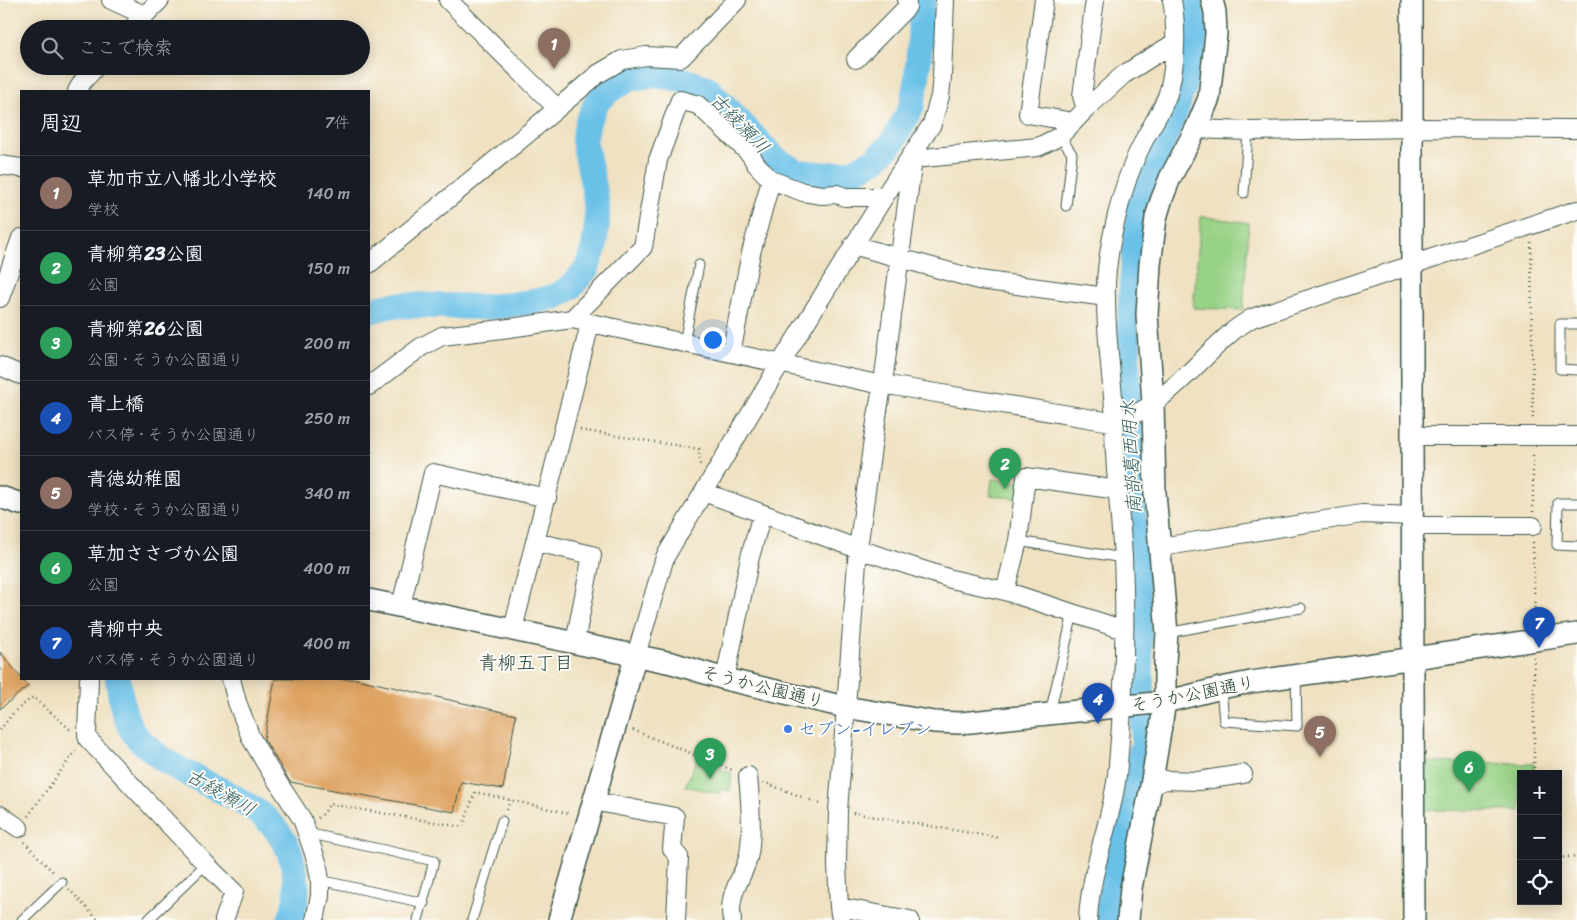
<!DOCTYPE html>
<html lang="ja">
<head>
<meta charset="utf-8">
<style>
  body { margin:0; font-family:Sriracha,"Klee One",sans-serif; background:#242831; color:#f1f3f6 }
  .controls { position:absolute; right:15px; bottom:15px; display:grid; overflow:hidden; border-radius:0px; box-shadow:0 2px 12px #0003 }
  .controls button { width:45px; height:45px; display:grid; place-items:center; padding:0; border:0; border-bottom:1px solid #363941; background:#171b24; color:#f1f3f6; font:25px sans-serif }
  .you { position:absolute; left:712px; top:339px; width:18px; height:18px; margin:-12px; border:4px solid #fff; border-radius:50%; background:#1a73e8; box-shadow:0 0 0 8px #1a73e833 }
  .badge { display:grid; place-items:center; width:32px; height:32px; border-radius:50%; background:#d93025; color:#fff; font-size:16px; font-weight:700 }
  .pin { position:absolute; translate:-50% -41px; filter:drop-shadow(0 1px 2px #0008) }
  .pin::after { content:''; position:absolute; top:26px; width:18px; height:15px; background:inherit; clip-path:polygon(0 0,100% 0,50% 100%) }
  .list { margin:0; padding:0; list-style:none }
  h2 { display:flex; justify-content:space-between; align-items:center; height:65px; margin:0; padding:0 20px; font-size:21px }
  h2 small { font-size:16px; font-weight:400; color:#9ea1a6 }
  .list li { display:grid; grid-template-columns:32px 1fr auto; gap:15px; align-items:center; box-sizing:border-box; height:75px; padding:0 20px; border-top:1px solid #363941 }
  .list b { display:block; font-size:19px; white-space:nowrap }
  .list p { margin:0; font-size:16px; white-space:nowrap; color:#9ea1a6 }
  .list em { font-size:16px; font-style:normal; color:#9ea1a6 }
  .icon { flex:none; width:28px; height:28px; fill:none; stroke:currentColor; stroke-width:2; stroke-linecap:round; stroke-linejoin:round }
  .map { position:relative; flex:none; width:1577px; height:920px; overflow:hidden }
  .search { position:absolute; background:#171b24; box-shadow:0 2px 12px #0003; left:20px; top:20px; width:350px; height:55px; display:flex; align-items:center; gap:12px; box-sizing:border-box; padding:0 18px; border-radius:28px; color:#9ea1a6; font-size:19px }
  .panel { position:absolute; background:#171b24; box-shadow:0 2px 12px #0003; left:20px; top:90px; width:350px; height:590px; border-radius:0px }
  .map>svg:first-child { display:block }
  .green { fill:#98d286; stroke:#5c885d }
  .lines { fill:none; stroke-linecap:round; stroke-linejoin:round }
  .river { stroke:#6bc1e8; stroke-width:26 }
  .building { fill:#dfa463 }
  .service-casing { stroke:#3e5649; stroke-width:11 }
  .minor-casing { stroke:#3e5649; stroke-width:20 }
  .tertiary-casing { stroke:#3e5649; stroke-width:24 }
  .path { stroke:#3e5649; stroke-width:2.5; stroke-dasharray:1 4; stroke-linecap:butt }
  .service { stroke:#fff; stroke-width:9 }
  .minor { stroke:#fff; stroke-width:18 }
  .tertiary { stroke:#fff; stroke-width:21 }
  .shop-dot { fill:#3f7fe0; stroke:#fdfcf7; stroke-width:2 }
  .labels { text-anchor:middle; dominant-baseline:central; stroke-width:4; stroke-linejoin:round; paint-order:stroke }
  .street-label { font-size:18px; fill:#1f3d34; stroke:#fdfcf7 }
  .shop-label { font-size:18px; fill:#366cbe; stroke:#fdfcf7; text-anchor:start }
  .water-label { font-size:19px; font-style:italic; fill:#325e61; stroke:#fdfcf7 }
  .neighbourhood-label { font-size:19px; fill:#1f3d34; stroke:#fdfcf7 }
</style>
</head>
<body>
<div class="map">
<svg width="1577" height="920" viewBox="0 0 1577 920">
  <rect width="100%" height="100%" fill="#fdfcf7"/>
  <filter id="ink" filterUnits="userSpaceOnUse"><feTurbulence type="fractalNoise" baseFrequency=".02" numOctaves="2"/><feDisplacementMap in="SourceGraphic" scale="10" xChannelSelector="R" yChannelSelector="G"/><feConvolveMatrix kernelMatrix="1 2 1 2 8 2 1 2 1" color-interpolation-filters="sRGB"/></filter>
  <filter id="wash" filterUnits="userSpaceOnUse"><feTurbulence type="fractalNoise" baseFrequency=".0096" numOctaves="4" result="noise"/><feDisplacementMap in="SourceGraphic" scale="20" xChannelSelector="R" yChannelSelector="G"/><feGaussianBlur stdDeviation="1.12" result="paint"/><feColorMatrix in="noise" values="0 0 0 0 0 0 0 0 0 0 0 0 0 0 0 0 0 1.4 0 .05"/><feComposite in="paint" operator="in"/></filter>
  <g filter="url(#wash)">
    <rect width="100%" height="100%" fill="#efe1c1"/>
    <path class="green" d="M1201,216L1249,223L1243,310L1193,308Z
      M992,479L1021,482L1018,499L990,495Z
      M697,759L732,773L730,791L722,789L721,794L685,786Z
      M1416,762L1534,764V774H1521V811L1417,810Z"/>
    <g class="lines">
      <path class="river" d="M369,311L393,305L486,307L509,305L537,301L557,296L571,287L587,268L594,248L597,225V203L584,140L588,121L597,101L614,87L635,77L657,75L681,79L707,88L775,159L797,172L828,175L854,171L875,160L893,142L911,108L917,79L923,0
        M118,679C121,699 123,719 136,736C140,741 146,745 150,749C195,789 278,797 293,864C298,886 298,899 290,920
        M1107,920L1129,790L1144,743L1127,361L1138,201L1173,118L1194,56L1195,35L1191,0"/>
    </g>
    <g id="blocks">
      <path class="building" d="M0,652L28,686L0,709Z
        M275,679H357L516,715L503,789L461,782L454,812L290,782L264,739Z"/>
    </g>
  </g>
  <g filter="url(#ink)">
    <use href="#blocks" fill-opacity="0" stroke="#3e5649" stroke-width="1"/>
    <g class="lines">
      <defs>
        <path id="service" d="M1060,136L1072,154L1066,206
          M1244,193L1248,131
          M1577,324H1560V369L1577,370
          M684,343L699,265
          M1577,503H1558L1557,545L1577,546
          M1018,541L1123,558
          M1167,633L1301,608
          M1221,688L1224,721L1297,726L1296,675
          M1050,713L1073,613
          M307,833L434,861L418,920
          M320,880L424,903
          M22,920L62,882
          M148,920L206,864
          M472,920L502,821"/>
        <path id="minor" d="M111,0L144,15
          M448,0L557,108
          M1044,0L1028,114L1073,122
          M131,29L160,0
          M856,59L907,7V0
          M77,91L83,81L97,66
          M1086,109L1082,96L1095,0
          M1196,129L1248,131L1413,128L1577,129
          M913,159L1038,147L1060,136L1086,109L1123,75L1174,43
          M0,165L21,168
          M853,245L979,280L1106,297
          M369,264L526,135L598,74L622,60L646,56L681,58L737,0
          M0,298L21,238
          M572,319L643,247L658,160L680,100L698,105L750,154L756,164L771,180L803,192L822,195L837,194L845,197H884
          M731,353L751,253L771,180
          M0,366L21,375
          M882,384L1111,422C1157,415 1198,360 1233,331C1239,326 1246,322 1252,318L1577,210
          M369,386L421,347L442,336L502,329L572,319L882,385
          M1117,421L1114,408C1111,371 1106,335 1106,298C1105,273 1110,244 1116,219C1122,192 1132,163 1145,138C1154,121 1166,105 1170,86C1176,59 1177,27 1172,0
          M1412,436H1577
          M704,492L858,549L951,579L1005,591L1124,630
          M1413,526H1533
          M536,542L592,555L575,642
          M1161,547L1362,514L1413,516
          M1005,591L1018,541L1026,477L1118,490
          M401,606L433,473L547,498
          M513,629L590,324
          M636,655L665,557L780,364L884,197L932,124L940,96L942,76L945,0
          M89,679L87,734L88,739L206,864L234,892L224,920
          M231,679L237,702L251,738L269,769L302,819L307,833L317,862L320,880V896L315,920
          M725,679L750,557L762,514
          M1151,786L1164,780L1198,781L1243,774
          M593,801L675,817L672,849L679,857L676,920
          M0,815L19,828
          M839,907L910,920
          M732,920C727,894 742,880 748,858C753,839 750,797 748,776
          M841,920L839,907L837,864L838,811L858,549L873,440L884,375L913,159L917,147
          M1088,920C1090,867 1114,817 1118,765C1124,696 1126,626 1123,557C1120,511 1114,467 1114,421"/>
        <path id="tertiary" d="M1412,0V436L1414,920
          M0,497L21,504
          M369,600L672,663L725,679L845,707L934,722L961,723L1165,702L1221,688L1251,682L1577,634
          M559,920L636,655
          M1128,920L1131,888L1151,786L1165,702V662L1167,633L1155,493L1153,403L1147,315L1150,265L1156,218L1161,201L1170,178L1196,129L1209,98L1216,34L1215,12L1212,0"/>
      </defs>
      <use href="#service" class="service-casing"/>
      <use href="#minor" class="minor-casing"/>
      <use href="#tertiary" class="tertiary-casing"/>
      <path class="path" d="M1531,242L1533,422
        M580,430L699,449L700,465
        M1533,512V452
        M1533,542L1535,624
        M1534,657V774
        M0,730L14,712L33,697L72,731
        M633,730L735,771
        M763,782L823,805
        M507,810L510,800
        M853,813L1000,838
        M28,816L76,750
        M318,818L325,812L329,804L463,827L475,792L571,814
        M24,842L55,874
        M1558,858L1577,856
        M69,889L98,920"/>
      <use href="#service" class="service"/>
      <use href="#minor" class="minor"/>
      <use href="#tertiary" class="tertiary"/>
    </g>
  </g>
  <circle class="shop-dot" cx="788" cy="729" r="5"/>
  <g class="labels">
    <g class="street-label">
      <text transform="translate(763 687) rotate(14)">そうか公園通り</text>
      <text transform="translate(1193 694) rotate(-11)">そうか公園通り</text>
    </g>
    <g class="shop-label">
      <text x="798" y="729">セブン-イレブン</text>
    </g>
    <g class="water-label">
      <text transform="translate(740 123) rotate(46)">古綾瀬川</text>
      <text transform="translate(1131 457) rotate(-93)">南部葛西用水</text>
      <text transform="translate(221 792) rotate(30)">古綾瀬川</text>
    </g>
    <g class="neighbourhood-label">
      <text x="526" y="662">青柳五丁目</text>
    </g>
  </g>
</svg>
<div class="controls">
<button>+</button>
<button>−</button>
<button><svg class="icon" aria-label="locate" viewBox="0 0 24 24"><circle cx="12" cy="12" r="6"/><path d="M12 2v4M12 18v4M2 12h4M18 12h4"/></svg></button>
</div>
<div class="you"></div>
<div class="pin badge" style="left:554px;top:69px;background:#8d6e63">1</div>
<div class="pin badge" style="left:1005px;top:489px;background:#2e9e5b">2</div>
<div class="pin badge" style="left:710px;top:779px;background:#2e9e5b">3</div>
<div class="pin badge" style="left:1098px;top:724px;background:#1a4fb4">4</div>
<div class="pin badge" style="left:1320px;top:757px;background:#8d6e63">5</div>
<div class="pin badge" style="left:1469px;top:792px;background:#2e9e5b">6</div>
<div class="pin badge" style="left:1539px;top:648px;background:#1a4fb4">7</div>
<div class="search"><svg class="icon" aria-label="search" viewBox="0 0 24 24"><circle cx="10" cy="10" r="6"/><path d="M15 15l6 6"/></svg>ここで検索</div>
<section class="panel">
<h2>周辺<small>7件</small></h2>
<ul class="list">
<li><span class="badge" style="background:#8d6e63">1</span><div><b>草加市立八幡北小学校</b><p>学校</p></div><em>140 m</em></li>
<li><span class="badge" style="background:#2e9e5b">2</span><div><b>青柳第23公園</b><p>公園</p></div><em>150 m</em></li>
<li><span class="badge" style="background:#2e9e5b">3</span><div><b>青柳第26公園</b><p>公園 · そうか公園通り</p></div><em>200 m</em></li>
<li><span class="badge" style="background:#1a4fb4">4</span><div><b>青上橋</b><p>バス停 · そうか公園通り</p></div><em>250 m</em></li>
<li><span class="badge" style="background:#8d6e63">5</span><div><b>青徳幼稚園</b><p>学校 · そうか公園通り</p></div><em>340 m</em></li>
<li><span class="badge" style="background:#2e9e5b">6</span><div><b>草加ささづか公園</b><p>公園</p></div><em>400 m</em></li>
<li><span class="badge" style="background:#1a4fb4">7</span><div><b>青柳中央</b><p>バス停 · そうか公園通り</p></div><em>400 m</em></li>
</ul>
</section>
</div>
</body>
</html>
